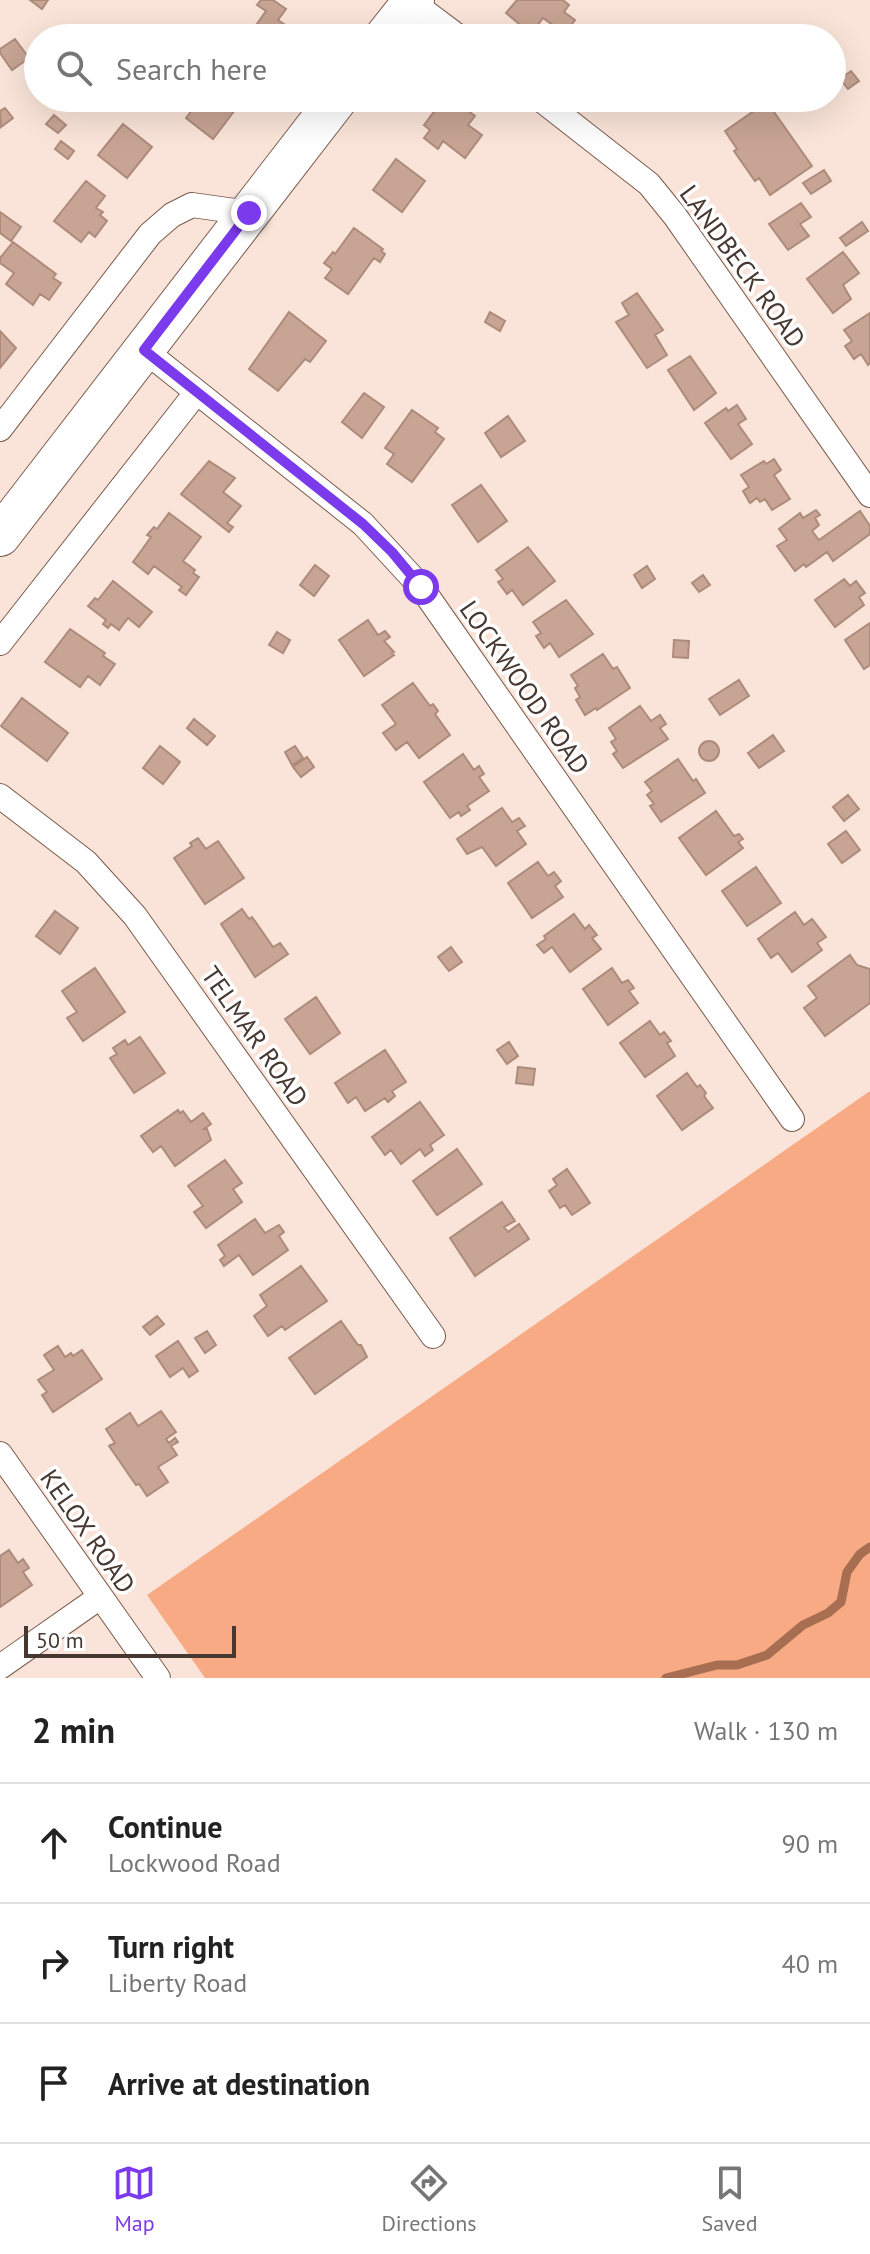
<!DOCTYPE html>
<html lang="en">
<head>
<meta charset="utf-8">
<style>
  body { margin:0; font-family:"PT Sans",sans-serif; background:#f6f6f6; color:#222 }
  .scale { position:absolute; left:24px; bottom:20px; width:212px; box-sizing:border-box; padding-left:8px; border:4px solid #463730; border-top:0; font-size:22px; line-height:28px; white-space:nowrap; color:#463730; -webkit-text-stroke:6px #fff; paint-order:stroke }
  .stop { position:absolute; width:24px; height:24px; margin:-18px; border:6px solid #7c3aed; border-radius:50%; background:#fff }
  .stop.end { background:#7c3aed; border-color:#fff; box-shadow:0 2px 8px #0008 }
  .list { margin:0; padding:0; list-style:none }
  h2 { display:flex; justify-content:space-between; align-items:center; height:104px; margin:0; padding:0 32px; font-size:34px }
  h2 small { font-size:26px; font-weight:400; color:#767676 }
  .list li { display:grid; grid-template-columns:52px 1fr auto; gap:24px; align-items:center; box-sizing:border-box; height:120px; padding:0 32px; border-top:2px solid #e0e0e0 }
  .list b { display:block; font-size:30px; white-space:nowrap }
  .list p { margin:0; font-size:26px; white-space:nowrap; color:#767676 }
  .list em { font-size:26px; font-style:normal; color:#767676 }
  .icon { flex:none; width:44px; height:44px; fill:none; stroke:currentColor; stroke-width:2; stroke-linecap:round; stroke-linejoin:round }
  .map { position:relative; flex:none; width:870px; height:1678px; overflow:hidden }
  .search { position:absolute; background:#fff; box-shadow:0 8px 32px #0002; left:24px; right:24px; top:24px; height:88px; display:flex; align-items:center; gap:20px; box-sizing:border-box; padding:0 28px; border-radius:44px; color:#767676; font-size:30px }
  .sheet { height:464px; background:#fff }
  nav { display:flex; justify-content:space-around; align-items:center; box-sizing:border-box; height:112px; border-top:2px solid #e0e0e0; background:#fff; font-size:22px; color:#767676 }
  nav a { display:grid; justify-items:center; gap:4px }
  nav .on { color:#7c3aed }
  .map>svg:first-child { display:block }
  .green { fill:#f7aa83 }
  .lines { fill:none; stroke-linecap:round; stroke-linejoin:round }
  .stream { stroke:#a76e51; stroke-width:9 }
  .building { fill:#c7a494; stroke:#ad8b7b; stroke-width:2 }
  .street-casing { stroke:#7a5b4c; stroke-width:26 }
  .primary-casing { stroke:#7a5b4c; stroke-width:42 }
  .street { stroke:#fff; stroke-width:24 }
  .primary { stroke:#fff; stroke-width:40 }
  .route { stroke:#7c3aed; stroke-width:10 }
  .labels { text-anchor:middle; dominant-baseline:central; stroke-width:7; stroke-linejoin:round; paint-order:stroke }
  .street-label { font-size:26px; fill:#463730; stroke:#fff }
</style>
</head>
<body>
<div class="map">
<svg width="870" height="1678" viewBox="0 0 870 1678">
  <rect width="100%" height="100%" fill="#fae4d9"/>
  <path class="green" d="M870,1091V1678H205L147,1595Z"/>
  <g class="lines">
    <path class="stream" d="M666,1678L717,1665H737L767,1655L803,1625L828,1613L841,1602L847,1572L860,1554L870,1547"/>
  </g>
  <path class="building" d="M30,0H48L42,9Z
    M261,0H273L286,9L278,20L296,32L292,38H247L266,11L257,5Z
    M517,0H563L569,5L564,12L575,20L565,34L543,18L531,34L506,13Z
    M777,27L792,38H769Z
    M15,39L29,58L12,70L0,53V49Z
    M851,71L859,81L848,89L840,79Z
    M201,98H233L228,104L235,110L213,139L186,118Z
    M444,98H451L475,116L468,125L482,135L465,158L443,141L438,149L424,138L430,130L424,125Z
    M666,98H702L696,107L682,98L678,105Z
    M767,102L812,166L770,195L759,178L755,181L734,151L737,149L725,131Z
    M5,108L13,118L1,127L0,111Z
    M54,115L66,125L58,133L46,124Z
    M123,124L152,147L127,178L98,155Z
    M61,141L74,151L68,159L55,149Z
    M396,159L425,181L402,212L373,190Z
    M824,170L831,181L811,194L803,183Z
    M86,181L105,196L96,208L103,212L100,215L107,221L95,237L89,232L81,242L54,221Z
    M801,203L811,217L800,224L809,236L788,250L769,224Z
    M0,212L21,227L11,241L0,233Z
    M862,222L868,231L846,246L840,238Z
    M354,228L383,249L381,251L385,254L380,262L374,258L348,294L325,278L332,269L324,263L333,252L335,254Z
    M13,242L56,274L53,278L61,283L49,300L40,294L33,305L6,284L14,273L0,263V258Z
    M843,252L859,273L843,285L851,299L833,313L807,279Z
    M637,293L663,330L655,335L667,355L647,368L616,322L629,315L622,303Z
    M289,312L326,341L310,362L305,359L278,391L249,369Z
    M490,312L505,321L500,331L485,322Z
    M870,313V363L868,365L861,354L854,359L845,346L852,341L844,330Z
    M0,331L16,348L0,368Z
    M690,356L716,393L694,410L668,370Z
    M364,393L384,407L362,438L342,422Z
    M737,405L746,419L738,424L752,444L731,459L705,423L726,408L728,411Z
    M412,410L438,428L435,432L444,439L412,482L387,464L394,454L385,448Z
    M508,416L525,441L501,457L485,433Z
    M774,459L781,470L774,475L790,499L772,510L765,499L760,502L757,498L750,503L743,491L749,487L741,475L764,461L766,464Z
    M209,461L235,478L223,492L241,506L227,523L233,527L229,532L181,494Z
    M481,485L507,521L478,542L452,505Z
    M816,510L820,515L815,518L819,525L812,531L819,540L860,511L870,526V534L833,561L827,552L806,567L804,564L795,571L777,546L787,540L779,529L800,513L803,518Z
    M169,513L201,537L183,561L195,570L193,573L199,577L186,595L179,590L182,587L154,566L148,574L133,562L151,537L147,535L154,527L157,529Z
    M528,547L555,581L523,605L512,590L507,594L498,582L503,579L496,570Z
    M315,565L329,576L314,596L300,585Z
    M647,566L655,579L642,588L634,575Z
    M703,575L710,585L699,592L692,583Z
    M844,579L850,586L856,581L865,593L859,597L864,605L835,627L815,600Z
    M113,581L152,612L139,627L128,618L119,630L111,624L108,628L103,624L106,620L88,606L95,598L98,600Z
    M566,600L593,634L559,657L550,643L544,648L536,636L541,633L533,622Z
    M368,620L378,635L385,631L390,637L384,641L394,652L392,653L394,655L364,676L339,640Z
    M870,623V665L864,669L845,640Z
    M70,629L105,653L103,656L115,664L100,685L88,676L80,687L45,662Z
    M277,632L290,640L283,653L269,645Z
    M674,640L689,641L688,658L673,657Z
    M603,654L613,669L617,667L630,688L597,710L596,708L585,715L576,700L580,697L575,688L578,686L571,675Z
    M739,680L749,696L720,715L709,699Z
    M413,683L430,706L433,704L438,711L435,714L450,735L419,758L407,742L396,750L383,733L396,724L382,705Z
    M22,698L68,733L47,761L1,726Z
    M640,706L651,721L660,715L666,724L660,728L668,739L623,768L613,754L617,751L611,742L616,739L609,728Z
    M194,719L215,736L207,745L187,728Z
    M773,735L784,751L759,768L748,753Z
    M699 751a10 10 0 1 1 20 0a10 10 0 1 1-20 0Z
    M160,746L180,762L163,784L143,768Z
    M295,746L303,758L292,765L285,752Z
    M463,754L474,770L479,766L484,774L479,777L489,791L467,806L470,810L461,816L459,812L450,818L424,782Z
    M307,757L314,767L301,777L293,767Z
    M678,759L693,781L696,779L705,793L661,822L650,806L654,804L647,795L652,791L645,782Z
    M848,795L859,809L844,821L833,807Z
    M502,808L512,822L519,818L525,826L517,831L526,844L496,866L482,847L467,854L457,839Z
    M716,811L734,836L739,834L743,839L738,842L743,848L706,875L679,838Z
    M846,831L860,850L842,863L828,844Z
    M198,838L206,849L218,841L244,878L205,904L174,858L192,846L190,843Z
    M538,862L548,876L554,872L561,881L555,886L563,897L532,918L508,883Z
    M756,867L781,903L747,926L722,891Z
    M242,909L249,919L252,917L273,947L280,943L288,954L255,977L221,924Z
    M55,911L78,928L60,954L36,936Z
    M795,912L804,925L812,919L826,937L817,943L822,950L792,972L778,953L771,958L758,939Z
    M574,914L585,929L589,925L597,935L592,938L601,949L570,972L552,947L544,953L537,945L546,939L544,936Z
    M451,947L462,962L449,971L438,957Z
    M850,955L857,965L870,969V1003L825,1036L804,1008L817,998L808,986Z
    M95,968L125,1012L83,1041L67,1018L77,1012L62,991Z
    M612,968L622,983L628,980L634,988L629,991L638,1003L608,1025L583,989Z
    M316,997L340,1033L310,1054L285,1019Z
    M650,1021L660,1035L664,1032L671,1041L667,1043L675,1056L645,1077L620,1043Z
    M140,1037L165,1073L134,1093L110,1058L117,1054L113,1048L125,1040L128,1045Z
    M509,1042L518,1056L507,1064L497,1050Z
    M385,1050L406,1082L392,1091L395,1096L388,1102L385,1098L365,1111L356,1097L348,1103L335,1083Z
    M518,1067L535,1069L533,1085L516,1083Z
    M687,1073L697,1087L700,1085L706,1093L704,1096L713,1108L682,1130L657,1096Z
    M420,1102L444,1135L430,1145L433,1150L425,1156L420,1149L401,1164L391,1150L385,1155L372,1137Z
    M178,1110L180,1113L183,1111L191,1122L203,1113L211,1124L204,1129H207L211,1140L175,1166L161,1146L153,1152L141,1136Z
    M457,1149L482,1184L437,1215L413,1181Z
    M225,1160L242,1183L233,1189L242,1202L206,1228L194,1212L203,1206L188,1186Z
    M567,1169L590,1203L572,1215L565,1205L560,1208L549,1191L557,1185L553,1179Z
    M502,1202L515,1221L504,1227L508,1232L519,1224L529,1239L475,1276L450,1238Z
    M255,1219L265,1233L279,1225L284,1232L279,1236L288,1250L253,1275L239,1255L224,1266L220,1260L225,1256L218,1245Z
    M301,1266L327,1301L285,1330L282,1326L268,1336L254,1316L267,1306L260,1295Z
    M157,1316L164,1324L150,1335L143,1327Z
    M341,1321L358,1345H361L367,1357L315,1394L289,1358Z
    M207,1331L216,1345L205,1353L195,1338Z
    M178,1341L198,1371L189,1377L183,1368L170,1377L156,1356Z
    M58,1346L65,1357L71,1353L73,1356L82,1350L102,1379L53,1412L42,1395L47,1392L38,1380L54,1370L44,1355Z
    M161,1411L176,1432L166,1439L169,1443L175,1438L178,1442L171,1446L177,1455L158,1467L168,1482L147,1496L139,1484L136,1485L109,1446L115,1443L106,1429L130,1413L138,1426Z
    M9,1550L18,1563L23,1559L29,1568L23,1572L32,1585L0,1607V1556Z"/>
  <g class="lines">
    <defs>
      <path id="street" d="M412,2L460,38
        M539,98L649,184L675,216L870,495
        M144,350L363,524L421,587L792,1119
        M0,429L150,234L172,215L192,205L249,213
        M0,643L196,393
        M0,796L86,862L135,916L433,1336
        M0,1454L158,1678
        M0,1667L100,1597"/>
      <path id="primary" d="M384,38L414,0
        M0,536L338,98"/>
    </defs>
    <use href="#street" class="street-casing"/>
    <use href="#primary" class="primary-casing"/>
    <use href="#street" class="street"/>
    <use href="#primary" class="primary"/>
  </g>
  <g class="lines">
    <path class="route" d="M249,213L144,350L363,524L392,552L421,587"/>
  </g>
  <g class="labels">
    <g class="street-label">
      <text transform="translate(743 266) rotate(54)">LANDBECK ROAD</text>
      <text transform="translate(525 687) rotate(55)">LOCKWOOD ROAD</text>
      <text transform="translate(255 1036) rotate(55)">TELMAR ROAD</text>
      <text transform="translate(88 1531) rotate(55)">KELOX ROAD</text>
    </g>
  </g>
</svg>
<div class="scale">50 m</div>
<div class="stop" style="left:421px;top:587px"></div>
<div class="stop end" style="left:249px;top:213px"></div>
<div class="search"><svg class="icon" aria-label="search" viewBox="0 0 24 24"><circle cx="10" cy="10" r="6"/><path d="M15 15l6 6"/></svg>Search here</div>
</div>
<section class="sheet">
<h2>2 min<small>Walk · 130 m</small></h2>
<ul class="list">
<li><svg class="icon" aria-label="ahead" viewBox="0 0 24 24"><path d="M12 20V5M6 11l6-6 6 6"/></svg><div><b>Continue</b><p>Lockwood Road</p></div><em>90 m</em></li>
<li><svg class="icon" aria-label="right" viewBox="0 0 24 24"><path d="M7 20v-9h11M14 6l5 5-5 5"/></svg><div><b>Turn right</b><p>Liberty Road</p></div><em>40 m</em></li>
<li><svg class="icon" aria-label="arrive" viewBox="0 0 24 24"><path d="M6 21V4h12l-3 4 3 4H6"/></svg><div><b>Arrive at destination</b></div></li>
</ul>
</section>
<nav>
<a class="on"><svg class="icon" aria-label="map" viewBox="0 0 24 24"><path d="M3 6l6-2 6 2 6-2v14l-6 2-6-2-6 2zM9 4v14M15 6v14"/></svg>Map</a>
<a><svg class="icon" aria-label="directions" viewBox="0 0 24 24"><path d="M12 3l9 9-9 9-9-9zM9 14v-3h6M13 9l2 2-2 2"/></svg>Directions</a>
<a><svg class="icon" aria-label="saved" viewBox="0 0 24 24"><path d="M7 4h10v16l-5-4-5 4z"/></svg>Saved</a>
</nav>
</body>
</html>
